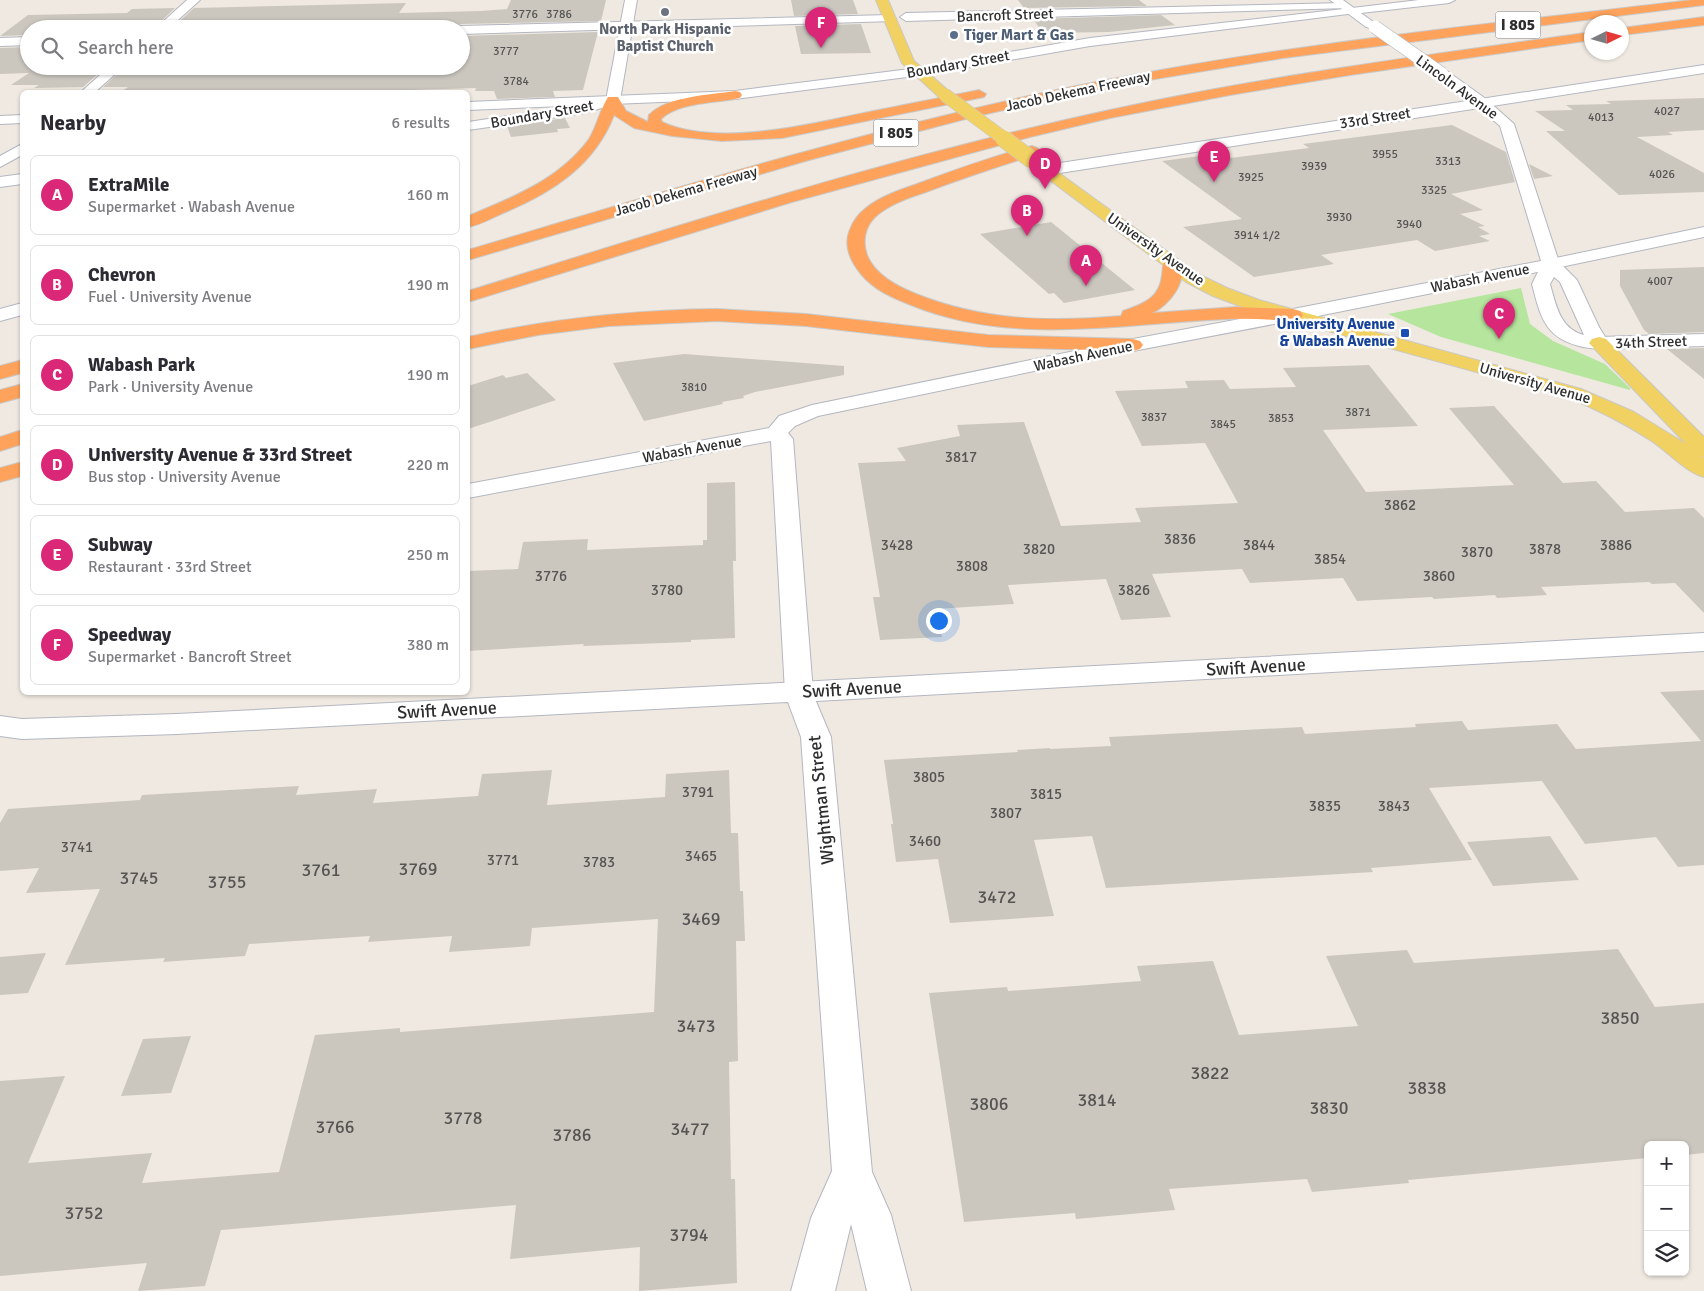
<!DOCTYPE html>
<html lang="en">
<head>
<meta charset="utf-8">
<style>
  body { margin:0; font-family:Signika,sans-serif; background:#f7f7f7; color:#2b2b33 }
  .controls { position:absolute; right:15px; bottom:15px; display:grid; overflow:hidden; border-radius:8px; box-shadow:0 1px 4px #0004 }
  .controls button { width:45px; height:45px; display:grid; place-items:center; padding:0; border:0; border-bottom:1px solid #e1e1e2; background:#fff; color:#2b2b33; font:25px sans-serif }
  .compass { position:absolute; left:1584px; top:15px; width:45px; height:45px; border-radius:50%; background:#fff; box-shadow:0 1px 4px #0004; rotate:85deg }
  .you { position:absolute; left:938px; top:620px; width:18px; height:18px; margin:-12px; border:4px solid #fff; border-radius:50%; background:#1a73e8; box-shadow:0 0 0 8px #1a73e833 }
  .badge { display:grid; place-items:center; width:32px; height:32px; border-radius:50%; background:#db2777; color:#fff; font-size:16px; font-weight:700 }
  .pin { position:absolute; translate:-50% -41px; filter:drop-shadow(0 1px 2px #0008) }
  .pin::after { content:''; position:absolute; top:26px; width:18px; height:15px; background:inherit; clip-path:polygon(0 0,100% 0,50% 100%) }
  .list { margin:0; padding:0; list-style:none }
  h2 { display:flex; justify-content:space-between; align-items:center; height:65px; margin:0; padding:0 20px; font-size:21px }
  h2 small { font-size:16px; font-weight:400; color:#7c7c81 }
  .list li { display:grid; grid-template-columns:32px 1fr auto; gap:15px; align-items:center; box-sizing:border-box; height:80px; margin:0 10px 10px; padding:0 10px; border:1px solid #e1e1e2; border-radius:8px }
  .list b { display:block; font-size:19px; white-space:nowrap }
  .list p { margin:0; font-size:16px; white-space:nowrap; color:#7c7c81 }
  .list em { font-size:16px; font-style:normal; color:#7c7c81 }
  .icon { flex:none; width:28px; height:28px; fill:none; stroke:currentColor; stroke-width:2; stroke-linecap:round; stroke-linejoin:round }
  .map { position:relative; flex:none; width:1704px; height:1291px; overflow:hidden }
  .search { position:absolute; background:#fff; box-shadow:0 1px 4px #0004; left:20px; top:20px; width:450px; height:55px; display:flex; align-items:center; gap:12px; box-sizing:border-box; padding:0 18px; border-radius:28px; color:#7c7c81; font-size:19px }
  .panel { position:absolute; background:#fff; box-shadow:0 1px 4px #0004; left:20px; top:90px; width:450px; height:605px; border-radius:8px }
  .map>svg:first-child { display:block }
  .green { fill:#b6e59e }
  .building { fill:#cbc7bf }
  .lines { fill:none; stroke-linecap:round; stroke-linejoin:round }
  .minor-casing { stroke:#b4b7c1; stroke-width:2 }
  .tertiary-casing { stroke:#b4b7c1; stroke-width:2 }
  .secondary-casing { stroke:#b4b7c1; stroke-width:2 }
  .primary-casing { stroke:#c9c9c9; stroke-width:2 }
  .motorway-casing { stroke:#c9c9c9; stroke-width:2 }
  .minor { fill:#fff; fill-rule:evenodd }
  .tertiary { fill:#fff; fill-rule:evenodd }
  .secondary { fill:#fff; fill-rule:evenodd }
  .primary { fill:#f2d163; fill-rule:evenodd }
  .motorway { fill:#ffa35c; fill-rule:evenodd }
  .secondary-bridge-casing { stroke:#b4b7c1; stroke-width:14; stroke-linecap:butt }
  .primary-bridge-far1-casing { stroke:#c9c9c9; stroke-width:14; stroke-linecap:butt }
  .primary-bridge-casing { stroke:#c9c9c9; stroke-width:18; stroke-linecap:butt }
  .secondary-bridge { stroke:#fff; stroke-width:13 }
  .primary-bridge-far1 { stroke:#f2d163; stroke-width:13 }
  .primary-bridge { stroke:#f2d163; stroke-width:17 }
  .worship-dot { fill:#6b7280; stroke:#fff; stroke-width:2 }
  .service-dot { fill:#5c6f8a; stroke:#fff; stroke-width:2 }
  .transit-dot { fill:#1a4fb4; stroke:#fff; stroke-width:2 }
  .labels { text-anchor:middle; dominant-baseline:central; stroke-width:5; stroke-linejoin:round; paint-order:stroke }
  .far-number-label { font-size:12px; fill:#555452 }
  .far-street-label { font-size:15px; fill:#2e2e2e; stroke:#fff }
  .far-worship-label { font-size:15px; font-weight:bold; fill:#5b616d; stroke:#fff }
  .far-service-label { font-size:15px; font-weight:bold; fill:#4e5e75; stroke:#fff; text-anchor:start }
  .far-transit-label { font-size:15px; font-weight:bold; fill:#164399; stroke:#fff; text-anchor:end }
  .number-label { font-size:15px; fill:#555452 }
  .shield { fill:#fff; stroke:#6d6d6d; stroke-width:1 }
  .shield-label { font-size:16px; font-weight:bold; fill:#2e2e2e }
  .street-label { font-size:18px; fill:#2e2e2e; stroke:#fff }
  .near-number-label { font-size:18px; fill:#555452 }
</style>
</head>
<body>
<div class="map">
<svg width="1704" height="1291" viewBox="0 0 1704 1291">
  <rect width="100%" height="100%" fill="#efe9e1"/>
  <path class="green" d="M1521,288L1530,324L1553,341L1605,364L1630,388V390L1441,337L1388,314Z"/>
  <path class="building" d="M511,0H606L601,21L461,24L454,29H171L194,8L406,3L399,13L481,11L507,9Z
    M791,0H853L858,14L794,16Z
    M1018,0H1139L1147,6L1024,8Z
    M175,8L153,29H29V35L0,36L28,15L127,13L132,9Z
    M1161,15L1175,25L1109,32L1043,33L1033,19Z
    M861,24L871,53L801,54L795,26Z
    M598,32L583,90L553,91L555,97L497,99L494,91H475L476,88L412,90L411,92H121L128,87H103L126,66H461V36Z
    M29,47V66H107L83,87L34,88L39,85H11L29,73L0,74V48Z
    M1704,98V130L1668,132L1673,135L1637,137L1704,173V192L1619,195L1546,131H1565L1535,111L1573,110L1566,105L1611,104L1606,101Z
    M565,118L570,128L557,129L558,132L511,137L507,126Z
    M1452,125L1506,152L1515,182L1451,194L1483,210L1460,214L1485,226L1478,227L1490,234L1479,236L1490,241L1435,251L1417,240L1321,255L1334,264L1254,277L1183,227L1242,219L1162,161L1200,156L1207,161L1309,148L1303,144Z
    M1529,164L1553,176L1534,179Z
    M1051,222L1135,290L1064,303L1054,293L1049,294L980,234Z
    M1704,267V332L1649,334L1644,330L1620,286V270Z
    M1704,348V379L1667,349Z
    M684,354L844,366V375L755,392L743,396L744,398L722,402L723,404L644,421L613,363Z
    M1369,365L1418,426L1323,430L1366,492L1514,485L1449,408L1494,406L1563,483L1596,481L1625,512L1694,508L1704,518V613L1675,583L1652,584L1649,582L1541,587L1547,595L1497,598L1495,595L1434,599L1432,597L1357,601L1343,578L1250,583L1242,569L1152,574L1171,617L1121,620L1106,579L1008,585L1014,604L936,609L942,637L880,640L873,597H880L858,463L906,461L897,448L960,436L957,425L1024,422L1061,526L1141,522L1135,508L1238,503L1205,443L1142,446L1115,391L1188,388L1185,381L1224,380L1230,389L1296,387L1283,368Z
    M527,373L556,400L468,429V386L503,375L506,378Z
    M735,482L736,561H733L735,638L691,640V642L583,646L584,644L468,651V571L518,569L523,542L588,539L587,550L703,545V540H707V483Z
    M1704,690V865L1678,867L1656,837L1585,844L1542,781L1429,788L1472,860L1371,868L1373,872L1106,888L1092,836L1034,840L1054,916L950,923L938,859L896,862L891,824H893L884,760L1018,752L1017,750L1050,748V749L1111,746L1109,737L1302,727L1305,734L1416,727L1415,724L1462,721L1468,730L1557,724L1576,749L1701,741L1660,692Z
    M552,770L547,805L665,797L666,774L729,770L731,833H738L740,891H743L745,941H736L738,1061L729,1062L731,1179H735L737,1283L639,1291L640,1247L510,1259L516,1205L221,1230L205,1286L138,1291L147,1263L0,1276V1081L65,1076L28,1163L152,1153L142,1183L279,1172L315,1035L400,1028V1032L654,1012L658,919L532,928L530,946L449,952L452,936L368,942L370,936L249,944L245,956L163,962L165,958L65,965L100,889L26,893L39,868L0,871V823L8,809L140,800L142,795L299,786L296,795L377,789L373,803L478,796L482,774Z
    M1550,836L1579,880L1493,886L1467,842Z
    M1618,949L1655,1007L1704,1003V1153L1685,1155V1145H1648V1158L1408,1180L1409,1183L1312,1192L1307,1179L1169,1189L1175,1210L1076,1219L1075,1213L964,1222L929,993L1007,987L1008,991L1141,981L1137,966L1213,961L1239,1035L1358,1026L1326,956L1407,950L1414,963Z
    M46,953L28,993L0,995V957Z
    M191,1036L171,1093L121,1096L143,1039Z"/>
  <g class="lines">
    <defs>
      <path id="minor" d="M1419,0H1455L1449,3L1352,14L1346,11L1352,8Z
        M1344,3L1350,6L1348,8L906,21L900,17L906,13Z
        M890,15L896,19L894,21L461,34V29H456L461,26Z
        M29,37V45L0,46V38Z
        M1704,65V73L1047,175L1042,173L1039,170L1042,167L1047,165Z
        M613,96L618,97L620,100L618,103L585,113L468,130V122L583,105Z
        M22,115V123L0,124V116Z
        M22,174V184L0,187V177Z
        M1704,227V237L1551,269L1545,268L1542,264L1545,260L1551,259Z
        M22,303V315L0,321V309Z
        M1704,334V346L1599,349L1592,347L1589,343L1592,339L1599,337Z
        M1133,339L1140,341L1143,345L1140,349L818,416L795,426L788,433L793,439L813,692L809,699L799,702L789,699L785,692L771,441L468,498V484L769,428L779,416L812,405Z"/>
      <path id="tertiary" d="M625,0H637L620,100L613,104L606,100Z
        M1352,8L1358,11L1356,13L1090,46L918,76L911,72L918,68L1090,38Z
        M1551,259L1557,260L1560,264L1557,268L1293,321L1286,319L1283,315L1286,311L1293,309Z
        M1704,633V651L799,702L789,699L785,692L789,685L799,682Z"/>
      <path id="secondary" d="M187,0H200L168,29H155Z
        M1330,0H1343L1376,24L1370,28L1366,27Z
        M110,66H124L95,92H81Z
        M918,68L923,69L925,72L923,75L735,99L468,110V102L735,91Z
        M1442,70L1447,71L1486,99L1514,124L1559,262L1577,280L1599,327L1609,343L1606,347C1597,350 1588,348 1579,346C1544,337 1540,315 1532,284L1542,264L1500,126L1476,105L1437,77L1435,74L1437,71ZM1554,277L1560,282L1584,335C1560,329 1556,305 1550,284Z
        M22,144V155L0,167V156Z
        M1293,309L1300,311L1303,315L1300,319L1133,351L1126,349L1123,345L1126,341L1133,339Z
        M799,682L809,685L831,737L872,1172L891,1215L911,1291H867L851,1224L835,1291H791L811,1218L832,1171L801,737L788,702L177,734L22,739L0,736V716L22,719L177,714Z"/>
      <path id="primary" d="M876,0H888L914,61L950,92L952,95L950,98H940L902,63Z
        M1032,155L1037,157L1198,274L1227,288L1259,300L1581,389L1634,412L1686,444L1589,343L1592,339L1599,337L1606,339L1704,437V457L1701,456L1704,458V477C1687,473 1666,450 1650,440C1624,423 1596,409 1567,397L1245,308L1213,296L1186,282L1027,163L1024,160L1027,157Z"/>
      <path id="motorway" d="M1692,0H1704V5L1283,58L1143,81L1057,98L973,117L809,160L468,260V250C663,192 857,132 1057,90C1266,46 1480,25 1692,0Z
        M1704,17V25L1622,35V28Z
        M1592,32V40L1350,75L1230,95L1110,118L1030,137L792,202L468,302V291C680,225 892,157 1110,110C1269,75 1431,55 1592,32Z
        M979,90L986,94L984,97L782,138L722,141L672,136L634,128L614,115C595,165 552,193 503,213C492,218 480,225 468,227V216C512,198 560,179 589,139C597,126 600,110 608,97H618L626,111L648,122L649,115C667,96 710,95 735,91L740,92L742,95L740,98C718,103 678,102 661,119L662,122C716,147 807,125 864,113C902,105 941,98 979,90Z
        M1032,146L1037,148L1040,151L1037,154C1000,166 963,178 926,192C909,198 889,204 875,217C865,227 862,241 867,255C875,275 897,286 916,294C984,321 1049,322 1121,316L1123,311C1143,304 1160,298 1162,275C1163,269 1162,264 1166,259L1172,258L1178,259C1191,278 1169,306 1152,313L1236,307L1293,309L1300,311L1303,315L1300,319L1293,321C1272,320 1250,318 1229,319C1122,323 1014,347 911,305C893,298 874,290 861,274C851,262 844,247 849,232C852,223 858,214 866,208C881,196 900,190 917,184C955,170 993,156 1032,146Z
        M717,309L806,314L988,335L1133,339L1140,341L1143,345L1140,349L1133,351L988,347L806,326L717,321L609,326L538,335L468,349V337C550,319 633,310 717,309Z
        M22,360V373L0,379V366Z
        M22,384V397L0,403V390Z
        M22,430V444L0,451V437Z
        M22,462V476L0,482V468Z"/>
    </defs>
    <use href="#minor" class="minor-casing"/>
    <use href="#tertiary" class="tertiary-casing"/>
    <use href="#secondary" class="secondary-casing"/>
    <use href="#primary" class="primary-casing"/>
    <use href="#motorway" class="motorway-casing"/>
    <use href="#minor" class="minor"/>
    <use href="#tertiary" class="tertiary"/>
    <use href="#secondary" class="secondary"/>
    <use href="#primary" class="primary"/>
    <use href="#motorway" class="motorway"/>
    <defs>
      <path id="secondary-bridge" d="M1375,27L1442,74"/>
      <path id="primary-bridge-far1" d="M945,95L1006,140"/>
      <path id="primary-bridge" d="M1004,139L1032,160"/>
    </defs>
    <use href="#secondary-bridge" class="secondary-bridge-casing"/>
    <use href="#primary-bridge-far1" class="primary-bridge-far1-casing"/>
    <use href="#primary-bridge" class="primary-bridge-casing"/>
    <use href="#secondary-bridge" class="secondary-bridge"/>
    <use href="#primary-bridge-far1" class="primary-bridge-far1"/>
    <use href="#primary-bridge" class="primary-bridge"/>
  </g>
  <circle class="worship-dot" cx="665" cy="12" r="5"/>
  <circle class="service-dot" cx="954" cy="35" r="5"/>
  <rect class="transit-dot" x="1400" y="328" width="10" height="10" rx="2.5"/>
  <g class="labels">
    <g class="far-number-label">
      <text x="525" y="14">3776</text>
      <text x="559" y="14">3786</text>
      <text x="506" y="51">3777</text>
      <text x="516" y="81">3784</text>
      <text x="1667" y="111">4027</text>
      <text x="1601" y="117">4013</text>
      <text x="1385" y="154">3955</text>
      <text x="1448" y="161">3313</text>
      <text x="1314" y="166">3939</text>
      <text x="1662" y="174">4026</text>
      <text x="1251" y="177">3925</text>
      <text x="1434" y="190">3325</text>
      <text x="1339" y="217">3930</text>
      <text x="1409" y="224">3940</text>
      <text x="1257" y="235">3914 1/2</text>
      <text x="1660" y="281">4007</text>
      <text x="694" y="387">3810</text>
      <text x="1358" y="412">3871</text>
      <text x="1154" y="417">3837</text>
      <text x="1281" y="418">3853</text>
      <text x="1223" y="424">3845</text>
    </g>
    <g class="far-street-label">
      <text transform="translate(1005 15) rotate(-2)">Bancroft Street</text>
      <text transform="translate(958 64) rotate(-10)">Boundary Street</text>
      <text transform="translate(1457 87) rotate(36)">Lincoln Avenue</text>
      <text transform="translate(1078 91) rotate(-12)">Jacob Dekema Freeway</text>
      <text transform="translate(542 114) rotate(-10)">Boundary Street</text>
      <text transform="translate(1375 118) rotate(-9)">33rd Street</text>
      <text transform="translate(686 191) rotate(-16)">Jacob Dekema Freeway</text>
      <text transform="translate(1156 249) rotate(35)">University Avenue</text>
      <text transform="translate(1480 278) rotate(-11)">Wabash Avenue</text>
      <text transform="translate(1651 342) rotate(-2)">34th Street</text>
      <text transform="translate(1083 356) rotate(-12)">Wabash Avenue</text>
      <text transform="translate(1535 383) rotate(16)">University Avenue</text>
      <text transform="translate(692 449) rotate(-10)">Wabash Avenue</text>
    </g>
    <g class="far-worship-label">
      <text x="665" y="29">North Park Hispanic<tspan x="665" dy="17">Baptist Church</tspan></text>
    </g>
    <g class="far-service-label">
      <text x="964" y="35">Tiger Mart &amp; Gas</text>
    </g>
    <g class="far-transit-label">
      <text x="1395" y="324">University Avenue<tspan x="1395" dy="17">&amp; Wabash Avenue</tspan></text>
    </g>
    <g class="number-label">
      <text x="961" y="457">3817</text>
      <text x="1400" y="505">3862</text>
      <text x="1180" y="539">3836</text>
      <text x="897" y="545">3428</text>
      <text x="1259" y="545">3844</text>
      <text x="1616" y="545">3886</text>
      <text x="1039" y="549">3820</text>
      <text x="1545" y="549">3878</text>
      <text x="1477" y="552">3870</text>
      <text x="1330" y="559">3854</text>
      <text x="972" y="566">3808</text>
      <text x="551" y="576">3776</text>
      <text x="1439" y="576">3860</text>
      <text x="667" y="590">3780</text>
      <text x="1134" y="590">3826</text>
      <text x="929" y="777">3805</text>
      <text x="698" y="792">3791</text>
      <text x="1046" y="794">3815</text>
      <text x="1325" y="806">3835</text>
      <text x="1394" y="806">3843</text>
      <text x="1006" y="813">3807</text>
      <text x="925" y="841">3460</text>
      <text x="77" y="847">3741</text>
      <text x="701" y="856">3465</text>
      <text x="503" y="860">3771</text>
      <text x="599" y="862">3783</text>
    </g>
    <g class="shield">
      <rect x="1495.5" y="11.5" width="45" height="27" rx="4"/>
      <rect x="873.5" y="119.5" width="45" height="27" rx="4"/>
    </g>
    <g class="shield-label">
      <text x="1518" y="25">I 805</text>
      <text x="896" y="133">I 805</text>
    </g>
    <g class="street-label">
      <text transform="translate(1256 667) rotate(-3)">Swift Avenue</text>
      <text transform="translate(852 689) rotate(-3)">Swift Avenue</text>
      <text transform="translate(447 710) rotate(-3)">Swift Avenue</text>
      <text transform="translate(821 800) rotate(-96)">Wightman Street</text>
    </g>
    <g class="near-number-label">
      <text x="418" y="869">3769</text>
      <text x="321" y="870">3761</text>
      <text x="139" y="878">3745</text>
      <text x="227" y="882">3755</text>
      <text x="997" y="897">3472</text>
      <text x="701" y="919">3469</text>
      <text x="1620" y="1018">3850</text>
      <text x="696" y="1026">3473</text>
      <text x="1210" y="1073">3822</text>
      <text x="1427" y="1088">3838</text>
      <text x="1097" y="1100">3814</text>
      <text x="989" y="1104">3806</text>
      <text x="1329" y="1108">3830</text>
      <text x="463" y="1118">3778</text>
      <text x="335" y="1127">3766</text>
      <text x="690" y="1129">3477</text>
      <text x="572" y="1135">3786</text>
      <text x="84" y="1213">3752</text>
      <text x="689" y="1235">3794</text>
    </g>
  </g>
</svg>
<div class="controls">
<button>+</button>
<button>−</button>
<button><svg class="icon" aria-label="layers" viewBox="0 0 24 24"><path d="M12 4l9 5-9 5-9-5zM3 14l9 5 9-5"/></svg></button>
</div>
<svg class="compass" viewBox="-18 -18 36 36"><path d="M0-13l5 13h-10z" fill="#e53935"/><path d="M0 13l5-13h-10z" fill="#7c7c81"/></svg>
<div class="you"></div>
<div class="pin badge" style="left:1086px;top:286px">A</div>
<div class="pin badge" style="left:1027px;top:236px">B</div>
<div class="pin badge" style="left:1499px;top:339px">C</div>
<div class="pin badge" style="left:1045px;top:189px">D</div>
<div class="pin badge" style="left:1214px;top:182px">E</div>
<div class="pin badge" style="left:821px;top:48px">F</div>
<div class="search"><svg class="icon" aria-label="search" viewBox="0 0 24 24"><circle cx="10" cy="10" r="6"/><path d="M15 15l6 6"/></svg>Search here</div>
<section class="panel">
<h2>Nearby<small>6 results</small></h2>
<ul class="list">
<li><span class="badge">A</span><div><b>ExtraMile</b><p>Supermarket · Wabash Avenue</p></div><em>160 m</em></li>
<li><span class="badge">B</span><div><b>Chevron</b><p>Fuel · University Avenue</p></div><em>190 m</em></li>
<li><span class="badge">C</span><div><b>Wabash Park</b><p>Park · University Avenue</p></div><em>190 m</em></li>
<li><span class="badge">D</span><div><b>University Avenue &amp; 33rd Street</b><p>Bus stop · University Avenue</p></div><em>220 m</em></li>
<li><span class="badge">E</span><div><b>Subway</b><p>Restaurant · 33rd Street</p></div><em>250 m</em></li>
<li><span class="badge">F</span><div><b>Speedway</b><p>Supermarket · Bancroft Street</p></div><em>380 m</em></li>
</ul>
</section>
</div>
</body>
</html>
